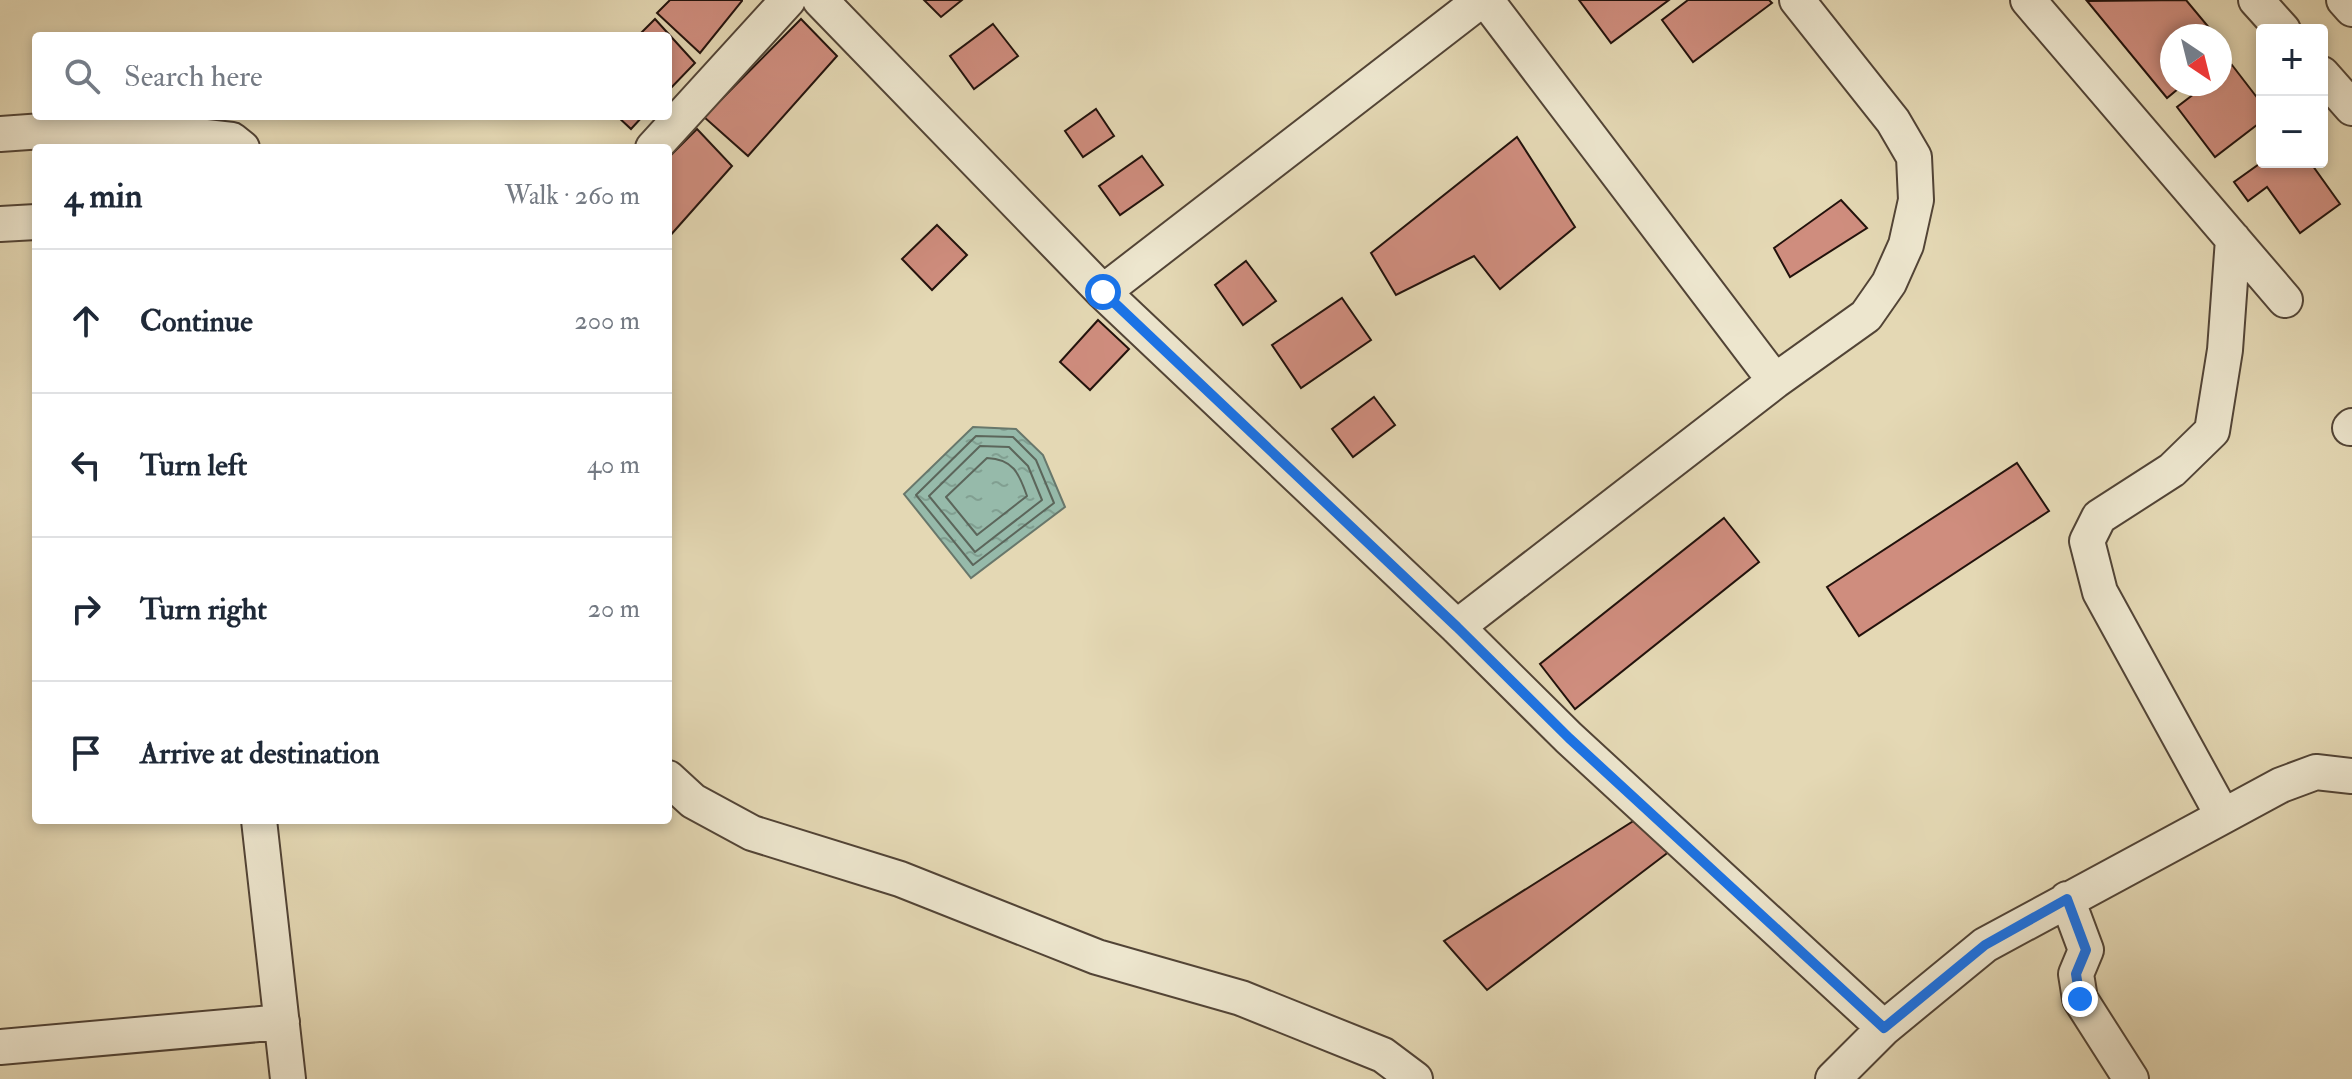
<!DOCTYPE html>
<html lang="en">
<head>
<meta charset="utf-8">
<style>
  body { margin:0; font-family:"IM FELL Double Pica",serif; background:#f2f2f3; color:#1f2937 }
  .controls { position:absolute; right:24px; top:24px; display:grid; overflow:hidden; border-radius:8px; box-shadow:0 4px 12px #0003 }
  .controls button { width:72px; height:72px; display:grid; place-items:center; padding:0; border:0; border-bottom:2px solid #e0e1e3; background:#fff; color:#1f2937; font:40px sans-serif }
  .compass { position:absolute; left:2160px; top:24px; width:72px; height:72px; border-radius:50%; background:#fff; box-shadow:0 4px 12px #0003; rotate:145deg }
  .stop { position:absolute; width:24px; height:24px; margin:-18px; border:6px solid #1a73e8; border-radius:50%; background:#fff }
  .stop.end { background:#1a73e8; border-color:#fff; box-shadow:0 2px 8px #0008 }
  .list { margin:0; padding:0; list-style:none }
  h2 { display:flex; justify-content:space-between; align-items:center; height:104px; margin:0; padding:0 32px; font-size:34px }
  h2 small { font-size:26px; font-weight:400; color:#747a83 }
  .list li { display:grid; grid-template-columns:52px 1fr auto; gap:24px; align-items:center; box-sizing:border-box; height:144px; padding:0 32px; border-top:2px solid #e0e1e3 }
  .list b { display:block; font-size:30px; white-space:nowrap }
  .list em { font-size:26px; font-style:normal; color:#747a83 }
  .icon { flex:none; width:44px; height:44px; fill:none; stroke:currentColor; stroke-width:2; stroke-linecap:round; stroke-linejoin:round }
  .map { position:relative; flex:none; width:2352px; height:1079px; overflow:hidden }
  .search { position:absolute; background:#fff; box-shadow:0 4px 12px #0003; left:32px; top:32px; width:640px; height:88px; display:flex; align-items:center; gap:20px; box-sizing:border-box; padding:0 28px; border-radius:8px; color:#747a83; font-size:30px }
  .panel { position:absolute; background:#fff; box-shadow:0 4px 12px #0003; left:32px; top:144px; width:640px; height:680px; border-radius:8px }
  .map>svg:first-child { display:block }
  .water { fill:url(#water-ripples); stroke:#68776b; stroke-width:2 }
  .lines { fill:none; stroke-linecap:round; stroke-linejoin:round }
  .shore { stroke:#5c665b; stroke-width:2 }
  .building { fill:#cf8d7e; stroke:#22120c; stroke-width:2 }
  .minor-casing { stroke:#524436; stroke-width:38 }
  .minor { stroke:#ede6ce; stroke-width:34 }
  .route { stroke:#1a73e8; stroke-width:10 }
</style>
</head>
<body>
<div class="map">
<svg width="2352" height="1079" viewBox="0 0 2352 1079">
  <defs>
    <pattern id="water-ripples" width="26" height="14" patternUnits="userSpaceOnUse" patternTransform="scale(2)"><rect width="26" height="14" fill="#96baaa"/><path d="M2 4q2-2 4 0t4 0M15 11q2-2 4 0t4 0" fill="none" stroke="#819f91"/></pattern>
  </defs>
  <rect width="100%" height="100%" fill="#e4d8b4"/>
  <filter id="stains"><feTurbulence type="fractalNoise" baseFrequency=".0025" numOctaves="4"/><feColorMatrix values="0 0 0 0 .2 0 0 0 0 .09 0 0 0 0 .02 0 0 0 .5 -.17"/></filter>
  <radialGradient id="worn" r=".72"><stop offset=".6" stop-color="#630" stop-opacity="0"/><stop offset="1" stop-color="#630" stop-opacity=".3"/></radialGradient>
  <path class="water" d="M973,427L1016,429L1043,455L1065,507L971,578L904,494Z"/>
  <g class="lines">
    <path class="shore" d="M976,436L1013,437L1036,460L1054,503L973,565L916,495Z
      M980,446L1009,447L1028,466L1042,500L975,552L929,496Z
      M987,458C1013,459 1019,473 1027,496L977,535L946,497Z"/>
  </g>
  <path class="building" d="M670,0H742V1L700,53L657,13Z
    M924,0H962L941,17Z
    M1579,0H1669L1611,43Z
    M1688,0H1769L1772,3L1693,62L1662,20Z
    M2186,0L2216,36H2172V84H2184L2167,98L2087,1Z
    M655,19L695,63L668,91V36H638Z
    M801,19L837,56L748,156L704,117Z
    M993,24L1018,56L974,89L950,56Z
    M2232,65L2262,104V121L2215,157L2177,107L2207,84H2220V74Z
    M1096,109L1114,136L1083,157L1065,131Z
    M617,116H643L631,129Z
    M697,129L732,166L668,238V158Z
    M1517,137L1575,227L1500,289L1474,256L1396,295L1371,253Z
    M1142,156L1163,185L1120,215L1099,186Z
    M2262,162H2310L2340,204L2300,233L2267,187L2248,201L2234,182Z
    M1841,200L1867,228L1790,277L1774,248Z
    M937,225L967,255L932,290L902,259Z
    M1246,261L1276,301L1243,325L1215,285Z
    M1342,298L1371,340L1301,388L1272,345Z
    M1098,320L1129,349L1090,390L1060,362Z
    M1374,397L1395,425L1353,457L1332,429Z
    M2017,463L2049,511L1859,636L1827,587Z
    M1724,518L1759,562L1575,709L1540,664Z
    M1635,820L1670,851L1487,990L1444,941Z"/>
  <g class="lines">
    <defs>
      <path id="minor" d="M820,0L1103,292L1457,627L1569,738L1884,1028L1985,945L2281,785L2316,772L2352,776
        M1486,0L1775,381
        M2028,0L2285,300
        M2256,0L2283,30
        M2344,0L2352,9
        M2322,74L2352,108
        M0,134L43,131L179,134L232,140L242,148
        M653,148L788,0
        M0,224L36,222
        M1103,292L1481,0
        M2350,428L2352,426
        M1457,627L1775,381L1866,316L1889,283L1906,245L1916,200L1914,157L1893,121L1797,0
        M668,778L693,801L752,833L900,879L1097,957L1241,998L1383,1055L1415,1079
        M2223,816L2100,592L2087,541L2099,517L2172,470L2212,431L2225,350L2233,239
        M259,820L288,1079
        M2067,899L2086,950L2076,974L2080,999L2131,1079
        M0,1047L282,1022
        M1833,1079L1884,1028"/>
    </defs>
    <use href="#minor" class="minor-casing"/>
    <use href="#minor" class="minor"/>
  </g>
  <g class="lines">
    <path class="route" d="M1103,292L1457,627L1569,738L1884,1028L1985,945L2067,899L2086,950L2076,974L2080,999"/>
  </g>
  <rect width="100%" height="100%" filter="url(#stains)"/>
  <rect width="100%" height="100%" fill="url(#worn)"/>
</svg>
<div class="controls">
<button>+</button>
<button>−</button>
</div>
<svg class="compass" viewBox="-18 -18 36 36"><path d="M0-13l5 13h-10z" fill="#e53935"/><path d="M0 13l5-13h-10z" fill="#747a83"/></svg>
<div class="stop" style="left:1103px;top:292px"></div>
<div class="stop end" style="left:2080px;top:999px"></div>
<div class="search"><svg class="icon" aria-label="search" viewBox="0 0 24 24"><circle cx="10" cy="10" r="6"/><path d="M15 15l6 6"/></svg>Search here</div>
<section class="panel">
<h2>4 min<small>Walk · 260 m</small></h2>
<ul class="list">
<li><svg class="icon" aria-label="ahead" viewBox="0 0 24 24"><path d="M12 20V5M6 11l6-6 6 6"/></svg><div><b>Continue</b></div><em>200 m</em></li>
<li><svg class="icon" aria-label="left" viewBox="0 0 24 24"><path d="M17 20v-9H6M10 6l-5 5 5 5"/></svg><div><b>Turn left</b></div><em>40 m</em></li>
<li><svg class="icon" aria-label="right" viewBox="0 0 24 24"><path d="M7 20v-9h11M14 6l5 5-5 5"/></svg><div><b>Turn right</b></div><em>20 m</em></li>
<li><svg class="icon" aria-label="arrive" viewBox="0 0 24 24"><path d="M6 21V4h12l-3 4 3 4H6"/></svg><div><b>Arrive at destination</b></div></li>
</ul>
</section>
</div>
</body>
</html>
